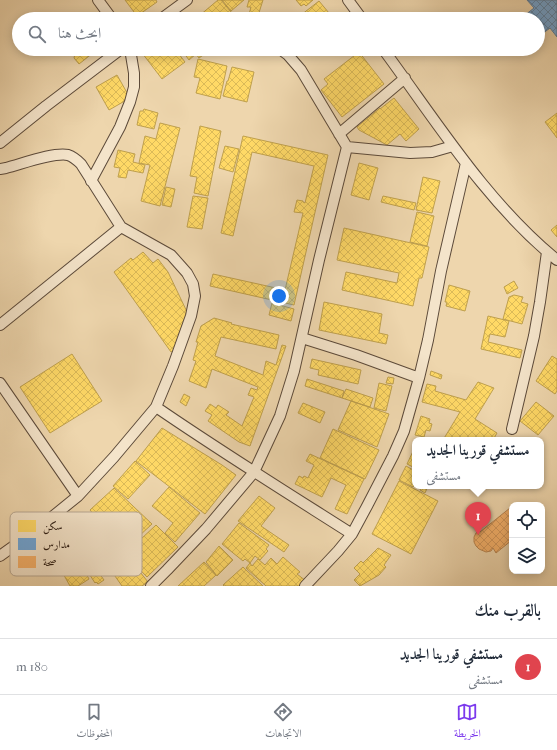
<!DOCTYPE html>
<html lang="ar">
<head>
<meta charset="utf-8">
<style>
  body { margin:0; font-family:"IM FELL French Canon",Amiri,serif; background:#f2f2f3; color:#1f2937; direction:rtl }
  .controls { position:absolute; right:12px; bottom:12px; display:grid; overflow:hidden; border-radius:8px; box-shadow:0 2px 10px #0003 }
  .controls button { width:36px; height:36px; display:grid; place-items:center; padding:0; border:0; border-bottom:1px solid #e0e1e3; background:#fff; color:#1f2937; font:20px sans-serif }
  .you { position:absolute; left:279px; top:296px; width:14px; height:14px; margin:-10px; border:3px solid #fff; border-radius:50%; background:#1a73e8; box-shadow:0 0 0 6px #1a73e833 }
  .badge { display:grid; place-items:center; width:26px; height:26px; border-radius:50%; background:#7c3aed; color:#fff; font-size:13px; font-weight:700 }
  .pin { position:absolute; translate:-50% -33px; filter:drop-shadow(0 1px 2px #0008) }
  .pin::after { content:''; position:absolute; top:21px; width:14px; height:12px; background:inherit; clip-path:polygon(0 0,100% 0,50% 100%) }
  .popup { position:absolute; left:412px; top:437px; width:132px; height:52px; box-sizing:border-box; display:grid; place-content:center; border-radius:8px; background:#fff; filter:drop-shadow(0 1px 3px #0005); font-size:13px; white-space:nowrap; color:#747a83 }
  .popup b { font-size:15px; color:#1f2937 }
  .popup::after { content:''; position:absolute; left:50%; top:100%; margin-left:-8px; border:8px solid transparent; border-top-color:#fff }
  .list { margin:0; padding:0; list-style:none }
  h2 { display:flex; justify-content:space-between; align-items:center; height:52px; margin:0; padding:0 16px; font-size:17px }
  h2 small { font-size:13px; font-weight:400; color:#747a83 }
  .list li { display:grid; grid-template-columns:26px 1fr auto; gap:12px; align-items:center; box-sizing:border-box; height:56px; padding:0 16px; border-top:1px solid #e0e1e3 }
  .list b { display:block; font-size:15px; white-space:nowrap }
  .list p { margin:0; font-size:13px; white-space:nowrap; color:#747a83 }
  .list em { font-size:13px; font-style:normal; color:#747a83 }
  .icon { flex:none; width:22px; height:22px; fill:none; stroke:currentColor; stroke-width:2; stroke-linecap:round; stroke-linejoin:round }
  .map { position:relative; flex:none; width:557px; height:586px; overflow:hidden; direction:ltr }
  .search { position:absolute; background:#fff; box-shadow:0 2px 10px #0003; left:12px; right:12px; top:12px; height:44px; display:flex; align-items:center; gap:10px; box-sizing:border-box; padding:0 14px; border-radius:22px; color:#747a83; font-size:15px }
  .sheet { height:108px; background:#fff }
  nav { display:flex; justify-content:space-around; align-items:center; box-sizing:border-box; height:56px; border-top:1px solid #e0e1e3; background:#fff; font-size:11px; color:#747a83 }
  nav a { display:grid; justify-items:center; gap:2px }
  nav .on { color:#7c3aed }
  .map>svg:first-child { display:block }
  .homes { fill:url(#homes-cross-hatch); stroke:#bfa04d }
  .schools { fill:url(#schools-cross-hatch); stroke:#5b7ea0 }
  .health { fill:url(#health-cross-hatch); stroke:#b98551 }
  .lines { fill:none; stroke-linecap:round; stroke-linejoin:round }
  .minor-casing { stroke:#5c4a3a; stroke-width:12 }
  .minor { stroke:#f4e4ca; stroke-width:10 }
  .key { fill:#f4e4ca; stroke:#b8a893; stroke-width:1 }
  .key-label { font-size:11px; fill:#2b1c13 }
</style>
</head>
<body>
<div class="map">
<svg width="557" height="586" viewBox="0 0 557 586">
  <defs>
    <pattern id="homes-cross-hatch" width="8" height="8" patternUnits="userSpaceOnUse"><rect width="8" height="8" fill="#ffd966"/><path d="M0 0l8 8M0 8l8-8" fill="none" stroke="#dbba58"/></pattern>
    <pattern id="schools-cross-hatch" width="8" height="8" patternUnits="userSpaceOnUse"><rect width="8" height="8" fill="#6fa8dc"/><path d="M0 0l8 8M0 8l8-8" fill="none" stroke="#5b88b1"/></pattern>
    <pattern id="health-cross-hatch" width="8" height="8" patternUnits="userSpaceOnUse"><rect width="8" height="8" fill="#f6b26b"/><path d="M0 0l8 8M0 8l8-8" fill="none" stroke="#d3985c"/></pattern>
  </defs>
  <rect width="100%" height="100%" fill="#eed6ad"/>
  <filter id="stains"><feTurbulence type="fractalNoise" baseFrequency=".005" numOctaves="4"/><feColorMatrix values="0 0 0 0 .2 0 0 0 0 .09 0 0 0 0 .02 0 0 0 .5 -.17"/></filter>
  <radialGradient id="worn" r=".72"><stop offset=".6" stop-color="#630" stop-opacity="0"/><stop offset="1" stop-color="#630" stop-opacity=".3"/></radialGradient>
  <path class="homes" d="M125,0H156L157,2L137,16Z
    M218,0H221L237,19H202L199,16Z
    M222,0H244L231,11Z
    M249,0H263L257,19H244L245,17L248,18L251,7H247Z
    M296,0H313L306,6L304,4L301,6Z
    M319,1L334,19H305L301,15Z
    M78,49H98L79,64L74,58L75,54L79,51Z
    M139,49H175L185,62L162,79Z
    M181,49H212L199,58L196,54L189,60Z
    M359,52L384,84L342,117L321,90L328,84L324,79Z
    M198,59L227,66L220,99L196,93L200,78L194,77Z
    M232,67L254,72L247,102L223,96L227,81H228Z
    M117,75L130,98L109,110L96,87Z
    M394,98L419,129L406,141L400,134L387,145L359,130L357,127L380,108V109Z
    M144,109L158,113L154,129L137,125L140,111H143Z
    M557,113V138L545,122Z
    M160,123L180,128L160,206L141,201L150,165L139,163L145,136L156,139Z
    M200,126L221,131L208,196L194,193L197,177L190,176Z
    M243,136L328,155L294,305L210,286L213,274L285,290L303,213L294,212L297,200L303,201V202L305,203L314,166L252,152L233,236L221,233Z
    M225,146L239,149L233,172L219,168Z
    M118,150L135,154L133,162L145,165L143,173L128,170L126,178L118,177L120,168L114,167Z
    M359,163L378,168L369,200L351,195Z
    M423,177L440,181L432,213L416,210Z
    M166,187L175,189L171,207L162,205Z
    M193,196L208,198L202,229L187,227Z
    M383,196L416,203L414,210L381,202Z
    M417,212L434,216L427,246L410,242Z
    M557,225V237L551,230Z
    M344,228L429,247L422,278H419L413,306L342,290L346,272L397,283L399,273L337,260Z
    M143,252L153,263L158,259L168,272L189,316L187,322L182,325L184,328L179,332L183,338L180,347L171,352L114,272L131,258L133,260Z
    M514,281L518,288L507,294L504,287Z
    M449,285L470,291L465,311L446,306L447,302H445Z
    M514,295L523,297L521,302L528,304L522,324L503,319L509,297Z
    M324,302L382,314L379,333L388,335L386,344L319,330Z
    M272,303L294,309L291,321L269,315Z
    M488,316L509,321L505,337L490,334L488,342L522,350L520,358L481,349Z
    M214,318L232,323L231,324L279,335L276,349L221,337L215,356L263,375L266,361L276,365L282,345L286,346L250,446L239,442L208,421L212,415L205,411L210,404L216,408L218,405L229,412L226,415L242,426L254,397L248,395L251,388L257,390L258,387L212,369L206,388L189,381L196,361L193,360L198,342H196L201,326Z
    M72,354L102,401L50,433L20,387Z
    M552,356L557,359V391L555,394L536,381Z
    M312,359L361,370L358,384L318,375L319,370L310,368Z
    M431,371L442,375L441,379L430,375Z
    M388,377L394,378L393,384L386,383Z
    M307,379L344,391L342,398L305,386Z
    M478,382L494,388L475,419L497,433L493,440H465L463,439V440H443L460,412L422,402L427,384L436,386L435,391L466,400Z
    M379,383L392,386L386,411L374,408Z
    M346,389L373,398L370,407L342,398Z
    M184,394L190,397L186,406L180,402Z
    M351,401L389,414L377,447L338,430Z
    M536,402L554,416L538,435L520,421Z
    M303,403L325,412L320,423L298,413Z
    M421,416L430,419L429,423L432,424L430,431L426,430L424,437L415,435Z
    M162,428L222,465L236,475L205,514L136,461Z
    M333,429L379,450L365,479L320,458Z
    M415,447V468L407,464Z
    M310,454L364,479L347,514L335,509L346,485L331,478L322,497L295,484L299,476L303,478L304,476L308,478L314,465L306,461Z
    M135,461L150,475L128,499L113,486Z
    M406,466L415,471V483L413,487L399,480Z
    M399,481L438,501L411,554L372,534Z
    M422,486H428L425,493L420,490Z
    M169,487L200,513L175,542L165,533L173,523L152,506Z
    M114,488L152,524L123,551L90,510Z
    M259,496L275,508L261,526L289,545L284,552L238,521Z
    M239,523L269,545L266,549L268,551L260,560L255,556L250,563L245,559L243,561L222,544Z
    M156,525L178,547L147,577L125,554Z
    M100,528L121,553L119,554L122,558L99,573L104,580L98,584L96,582L95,583L72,547L78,543L89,559L105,548L93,534Z
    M61,534L76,554L71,558L72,559L50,575L35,553Z
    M219,546L233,560L217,576L206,562Z
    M378,548L391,555L384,565L386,567L379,575L360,586L354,580L360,574L354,568L361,561L363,563Z
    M128,557L148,582L142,586H122L110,569Z
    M283,557L300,572L297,574L306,581L301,586H266L246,568L250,563L252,566L258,559L265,565L271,558L277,564Z
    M78,560L89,579L78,586H70L61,570Z
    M204,562L216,575L204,586H178Z
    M243,567L263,586H224L223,585Z"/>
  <path class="schools" d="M527,0H557V37L550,28L538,37V19H520L534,8Z"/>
  <path class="health" d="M510,508L512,510V540L496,553L493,548L491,551L486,552L479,549L476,546L474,542V537L476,533L479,531L480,532Z"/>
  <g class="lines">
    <defs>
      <path id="minor" d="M98,0L112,19
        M348,0L362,19
        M161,19L187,0
        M280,49L288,55L301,70L347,147
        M383,49C437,122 486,202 557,260
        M339,134L405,78
        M0,143L46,106L121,49
        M0,169L6,168C22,164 53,152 68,155C74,157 77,160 81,164L121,227L171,255L187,273L193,284L195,296L191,316L173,366L156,407L114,457L78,496L36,530L0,556
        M91,181L120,127L130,102L134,87V73L130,49
        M0,325L121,227
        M302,338L356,355L419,378
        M0,383L78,496
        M156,407C220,451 286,492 352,534
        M512,429L534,336L540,302L547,252
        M151,586L167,570L206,529L254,472L280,416L294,371L319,260L347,147L410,153L432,152L453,146
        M305,586L338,551L352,534L366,508L393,456L404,431L419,378L428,340L441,271L466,163"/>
    </defs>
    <use href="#minor" class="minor-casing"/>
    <use href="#minor" class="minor"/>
  </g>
  <rect x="10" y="512" width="132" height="64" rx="6" class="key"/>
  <rect x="18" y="520" width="18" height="12" fill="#ffd966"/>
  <rect x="18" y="538" width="18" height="12" fill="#6fa8dc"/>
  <rect x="18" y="556" width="18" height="12" fill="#f6b26b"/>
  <g class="key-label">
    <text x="43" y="530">سكن</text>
    <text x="43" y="548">مدارس</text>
    <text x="43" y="566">صحة</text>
  </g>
  <rect width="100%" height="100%" filter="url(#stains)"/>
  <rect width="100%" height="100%" fill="url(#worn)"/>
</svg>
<div class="controls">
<button><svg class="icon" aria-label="locate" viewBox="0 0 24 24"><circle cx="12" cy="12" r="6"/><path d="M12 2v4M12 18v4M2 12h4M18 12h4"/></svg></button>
<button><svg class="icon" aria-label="layers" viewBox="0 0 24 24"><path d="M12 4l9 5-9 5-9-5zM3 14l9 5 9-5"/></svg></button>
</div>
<div class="you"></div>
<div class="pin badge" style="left:478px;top:535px;background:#e0444e">1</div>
<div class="popup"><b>مستشفي قورينا الجديد</b>مستشفى</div>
<div class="search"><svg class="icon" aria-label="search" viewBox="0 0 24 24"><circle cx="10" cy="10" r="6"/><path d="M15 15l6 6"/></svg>ابحث هنا</div>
</div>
<section class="sheet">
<h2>بالقرب منك<small></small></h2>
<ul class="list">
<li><span class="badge" style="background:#e0444e">1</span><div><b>مستشفي قورينا الجديد</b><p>مستشفى</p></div><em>180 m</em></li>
</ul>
</section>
<nav>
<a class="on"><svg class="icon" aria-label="map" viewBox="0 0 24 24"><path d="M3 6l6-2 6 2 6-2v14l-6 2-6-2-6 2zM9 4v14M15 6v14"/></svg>الخريطة</a>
<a><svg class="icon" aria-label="directions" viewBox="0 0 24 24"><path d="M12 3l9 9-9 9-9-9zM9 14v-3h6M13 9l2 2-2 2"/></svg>الاتجاهات</a>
<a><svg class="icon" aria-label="saved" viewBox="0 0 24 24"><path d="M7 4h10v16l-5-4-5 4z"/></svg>المحفوظات</a>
</nav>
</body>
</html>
